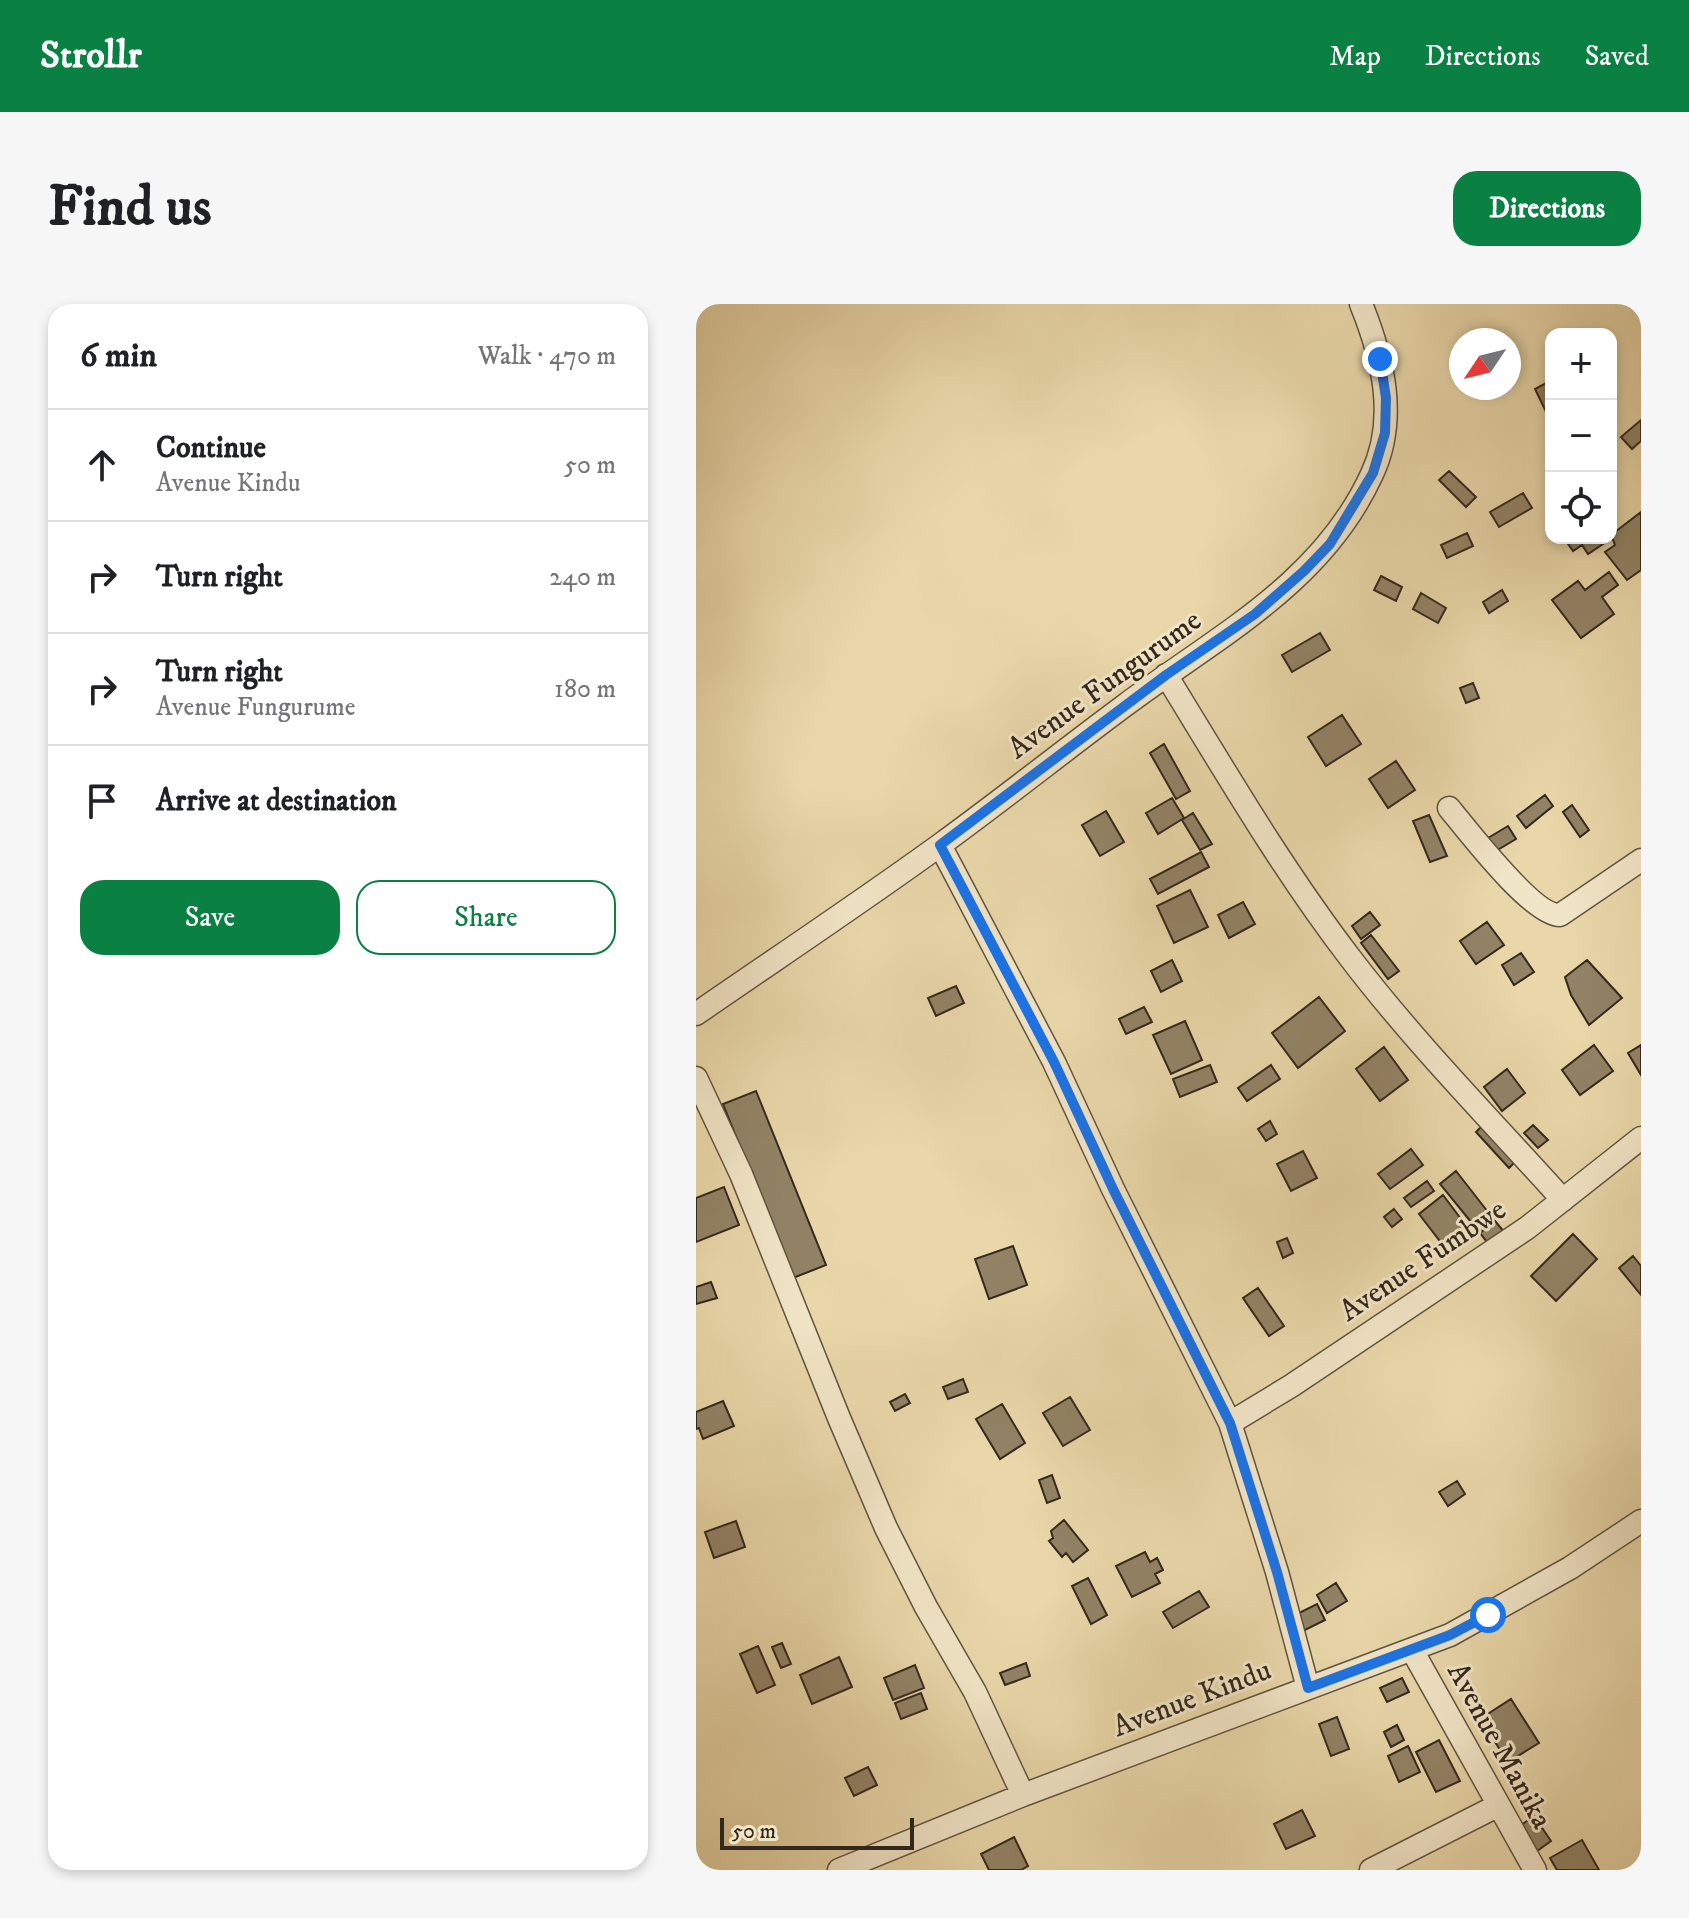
<!DOCTYPE html>
<html lang="en">
<head>
<meta charset="utf-8">
<style>
  body { margin:0; font-family:"IM FELL DW Pica",serif; background:#f6f6f6; color:#202124 }
  .controls { position:absolute; right:24px; top:24px; display:grid; overflow:hidden; border-radius:16px; box-shadow:0 4px 12px #0003 }
  .controls button { width:72px; height:72px; display:grid; place-items:center; padding:0; border:0; border-bottom:2px solid #e0e0e0; background:#fff; color:#202124; font:40px sans-serif }
  .compass { position:absolute; left:753px; top:24px; width:72px; height:72px; border-radius:50%; background:#fff; box-shadow:0 4px 12px #0003; rotate:235deg }
  .scale { position:absolute; left:24px; bottom:20px; width:194px; box-sizing:border-box; padding-left:8px; border:4px solid #33281d; border-top:0; font-size:22px; line-height:28px; white-space:nowrap; color:#33281d; -webkit-text-stroke:6px #f1e5c7; paint-order:stroke }
  .stop { position:absolute; width:24px; height:24px; margin:-18px; border:6px solid #1a73e8; border-radius:50%; background:#fff }
  .stop.end { background:#1a73e8; border-color:#fff; box-shadow:0 2px 8px #0008 }
  .list { margin:0; padding:0; list-style:none }
  h2 { display:flex; justify-content:space-between; align-items:center; height:104px; margin:0; padding:0 32px; font-size:34px }
  h2 small { font-size:26px; font-weight:400; color:#757577 }
  .list li { display:grid; grid-template-columns:52px 1fr auto; gap:24px; align-items:center; box-sizing:border-box; height:112px; padding:0 32px; border-top:2px solid #e0e0e0 }
  .list b { display:block; font-size:30px; white-space:nowrap }
  .list p { margin:0; font-size:26px; white-space:nowrap; color:#757577 }
  .list em { font-size:26px; font-style:normal; color:#757577 }
  .actions { display:flex; gap:16px; padding:24px 32px }
  .actions a { flex:1; padding:18px 0; border:2px solid #0b8043; border-radius:24px; text-align:center; font-size:28px; color:#0b8043 }
  .actions .main { background:#0b8043; color:#fff }
  .icon { flex:none; width:44px; height:44px; fill:none; stroke:currentColor; stroke-width:2; stroke-linecap:round; stroke-linejoin:round }
  .map { position:relative; flex:none; width:945px; height:1566px; overflow:hidden; border-radius:24px }
  header { display:flex; align-items:center; gap:48px; box-sizing:border-box; height:112px; padding:0 40px; background:#0b8043; color:#fff }
  header strong { font-size:38px }
  nav { display:flex; gap:44px; margin-inline-start:auto; font-size:28px }
  .intro { display:flex; align-items:center; justify-content:space-between; box-sizing:border-box; height:192px; padding:0 48px }
  h1 { margin:0; font-size:56px }
  .button { padding:20px 36px; border-radius:24px; background:#0b8043; color:#fff; font-size:28px; font-weight:700 }
  main { display:flex; gap:48px; padding:0 48px }
  aside { flex:1; background:#fff; border-radius:24px; box-shadow:0 4px 12px #0003 }
  .map>svg:first-child { display:block }
  .building { fill:#928366; stroke:#33281d; stroke-width:2 }
  .lines { fill:none; stroke-linecap:round; stroke-linejoin:round }
  .minor-casing { stroke:#605440; stroke-width:25 }
  .minor { stroke:#f1e5c7; stroke-width:22 }
  .route { stroke:#1a73e8; stroke-width:10 }
  .labels { text-anchor:middle; dominant-baseline:central; stroke-width:6; stroke-linejoin:round; paint-order:stroke }
  .street-label { font-size:30px; fill:#33281d; stroke:#f1e5c7 }
</style>
</head>
<body>
<header>
<strong>Strollr</strong>
<nav><a>Map</a><a>Directions</a><a>Saved</a></nav>
</header>
<div class="intro"><h1>Find us</h1><a class="button">Directions</a></div>
<main>
<aside>
<h2>6 min<small>Walk · 470 m</small></h2>
<ul class="list">
<li><svg class="icon" aria-label="ahead" viewBox="0 0 24 24"><path d="M12 20V5M6 11l6-6 6 6"/></svg><div><b>Continue</b><p>Avenue Kindu</p></div><em>50 m</em></li>
<li><svg class="icon" aria-label="right" viewBox="0 0 24 24"><path d="M7 20v-9h11M14 6l5 5-5 5"/></svg><div><b>Turn right</b></div><em>240 m</em></li>
<li><svg class="icon" aria-label="right" viewBox="0 0 24 24"><path d="M7 20v-9h11M14 6l5 5-5 5"/></svg><div><b>Turn right</b><p>Avenue Fungurume</p></div><em>180 m</em></li>
<li><svg class="icon" aria-label="arrive" viewBox="0 0 24 24"><path d="M6 21V4h12l-3 4 3 4H6"/></svg><div><b>Arrive at destination</b></div></li>
</ul>
<div class="actions"><a class="main">Save</a><a>Share</a></div>
</aside>
<div class="map">
<svg width="945" height="1566" viewBox="0 0 945 1566">
  <rect width="100%" height="100%" fill="#e9d7a9"/>
  <filter id="stains"><feTurbulence type="fractalNoise" baseFrequency=".0025" numOctaves="4"/><feColorMatrix values="0 0 0 0 .2 0 0 0 0 .09 0 0 0 0 .02 0 0 0 .5 -.17"/></filter>
  <radialGradient id="worn" r=".72"><stop offset=".6" stop-color="#630" stop-opacity="0"/><stop offset="1" stop-color="#630" stop-opacity=".3"/></radialGradient>
  <path class="building" d="M852,78L855,84V118L839,85Z
    M945,116V137L936,145L925,133Z
    M753,167L780,193L770,203L743,176Z
    M827,189L836,204L803,223L794,208Z
    M945,208V266L931,276L909,248L919,241L915,231Z
    M771,229L777,242L751,254L745,241Z
    M868,234H907L910,238L892,250L886,241L877,247Z
    M913,268L922,281L906,293L918,310L885,334L856,296L882,277L889,286Z
    M685,272L706,283L700,297L678,286Z
    M806,286L812,297L793,309L787,298Z
    M725,289L750,304L742,319L717,305Z
    M624,329L634,346L596,368L586,351Z
    M777,379L783,394L770,399L764,384Z
    M646,411L665,440L630,462L612,433Z
    M468,440L494,487L480,495L454,449Z
    M700,457L719,486L692,504L673,475Z
    M849,491L857,502L830,524L821,512Z
    M476,494L488,514L462,530L450,509Z
    M876,501L893,526L884,533L867,508Z
    M410,507L428,538L404,552L386,521Z
    M497,509L516,540L504,546L486,516Z
    M733,511L751,552L734,558L717,517Z
    M812,522L820,535L800,547L792,534Z
    M505,548L513,563L462,590L454,575Z
    M494,586L512,623L478,639L461,602Z
    M547,598L559,620L533,634L522,611Z
    M674,608L684,621L665,635L656,622Z
    M791,618L808,641L780,660L764,637Z
    M675,631L703,667L692,675L665,639Z
    M825,649L838,668L818,681L806,661Z
    M476,656L486,677L465,688L455,667Z
    M891,656L926,694L893,721L875,691L869,673Z
    M260,682L268,699L240,712L232,694Z
    M623,693L649,727L602,764L576,729Z
    M448,703L456,718L430,730L423,715Z
    M489,717L506,756L475,770L457,731Z
    M898,741L917,767L884,791L866,766Z
    M945,741V771L932,749Z
    M688,743L712,776L684,797L660,765Z
    M514,761L521,778L484,793L477,775Z
    M575,761L584,775L551,797L542,784Z
    M811,765L829,789L806,807L788,783Z
    M60,787L130,961L97,974L27,800Z
    M574,817L581,830L570,837L562,825Z
    M788,820L821,856L813,864L780,828Z
    M837,821L852,836L842,844L828,829Z
    M715,845L727,861L694,885L682,870Z
    M607,847L621,874L595,887L581,860Z
    M760,867L799,917L784,929L744,880Z
    M731,877L738,887L715,903L708,894Z
    M28,883L43,921L0,938V894Z
    M747,891L774,927L750,945L723,910Z
    M698,905L706,915L696,923L688,913Z
    M799,917L810,930L794,942L784,929Z
    M877,930L901,955L860,997L835,972Z
    M591,934L597,949L587,954L581,938Z
    M317,942L331,981L293,995L279,955Z
    M937,952L945,962V991L923,964Z
    M15,978L21,994L0,1000V983Z
    M562,984L588,1022L573,1032L547,994Z
    M267,1075L272,1088L252,1095L247,1083Z
    M209,1090L214,1099L199,1107L194,1098Z
    M374,1093L394,1126L367,1142L347,1109Z
    M27,1097L38,1122L7,1135L3,1124L0,1125V1108Z
    M306,1100L329,1139L304,1155L280,1115Z
    M356,1171L364,1194L351,1199L343,1176Z
    M761,1177L769,1190L752,1202L743,1188Z
    M368,1216L392,1246L377,1258L370,1249L366,1253L353,1237L357,1234L355,1227Z
    M40,1217L49,1243L18,1254L9,1228Z
    M449,1248L454,1258L461,1254L467,1266L459,1270L464,1279L436,1293L420,1262Z
    M392,1274L411,1311L395,1320L376,1282Z
    M640,1279L651,1297L631,1309L621,1291Z
    M503,1287L513,1303L477,1324L467,1308Z
    M621,1300L629,1316L605,1328L597,1312Z
    M86,1339L95,1360L85,1364L76,1343Z
    M62,1342L79,1381L61,1389L44,1350Z
    M143,1353L156,1383L116,1400L104,1371Z
    M330,1359L334,1372L309,1381L304,1369Z
    M219,1361L228,1384L197,1396L188,1374Z
    M706,1374L713,1388L691,1398L684,1384Z
    M225,1389L231,1405L205,1415L199,1399Z
    M815,1395L843,1439L812,1458L784,1415Z
    M641,1413L653,1445L635,1452L623,1420Z
    M701,1421L708,1436L695,1443L688,1428Z
    M743,1436L764,1477L740,1488L720,1448Z
    M712,1442L724,1468L703,1478L692,1452Z
    M172,1463L181,1481L158,1492L149,1474Z
    M606,1506L619,1532L590,1545L578,1520Z
    M838,1512L855,1537L841,1547L824,1522Z
    M318,1533L332,1562L325,1566H293L285,1550Z
    M886,1536L903,1566H861L854,1554Z"/>
  <g class="lines">
    <defs>
      <path id="minor" d="M470,371C529,467 586,565 655,655C720,740 796,817 867,896
        M753,504C772,527 837,612 864,611L945,556
        M244,541L358,758L417,885L534,1119L581,1268L612,1384
        M0,710C81,654 164,599 244,541C306,496 366,448 428,402C520,333 626,280 676,170C702,115 687,54 665,0
        M0,774L45,870L143,1114L190,1224L230,1303L279,1388L327,1491
        M534,1119L595,1082L831,924L945,834
        M716,1346L839,1566
        M143,1566L327,1491L754,1331L874,1264L945,1217
        M675,1566L801,1502"/>
    </defs>
    <use href="#minor" class="minor-casing"/>
    <use href="#minor" class="minor"/>
  </g>
  <g class="lines">
    <path class="route" d="M684,55L690,94L689,129L677,169L634,240L608,267L559,310L470,371L244,541L358,758L417,885L534,1119L581,1268L612,1384L754,1331L792,1311"/>
  </g>
  <g class="labels">
    <g class="street-label">
      <text transform="translate(409 381) rotate(-36)">Avenue Fungurume</text>
      <text transform="translate(727 957) rotate(-34)">Avenue Fumbwe</text>
      <text transform="translate(496 1395) rotate(-21)">Avenue Kindu</text>
      <text transform="translate(803 1442) rotate(61)">Avenue Manika</text>
    </g>
  </g>
  <rect width="100%" height="100%" filter="url(#stains)"/>
  <rect width="100%" height="100%" fill="url(#worn)"/>
</svg>
<div class="controls">
<button>+</button>
<button>−</button>
<button><svg class="icon" aria-label="locate" viewBox="0 0 24 24"><circle cx="12" cy="12" r="6"/><path d="M12 2v4M12 18v4M2 12h4M18 12h4"/></svg></button>
</div>
<svg class="compass" viewBox="-18 -18 36 36"><path d="M0-13l5 13h-10z" fill="#e53935"/><path d="M0 13l5-13h-10z" fill="#757577"/></svg>
<div class="scale">50 m</div>
<div class="stop" style="left:792px;top:1311px"></div>
<div class="stop end" style="left:684px;top:55px"></div>
</div>
</main>
</body>
</html>
